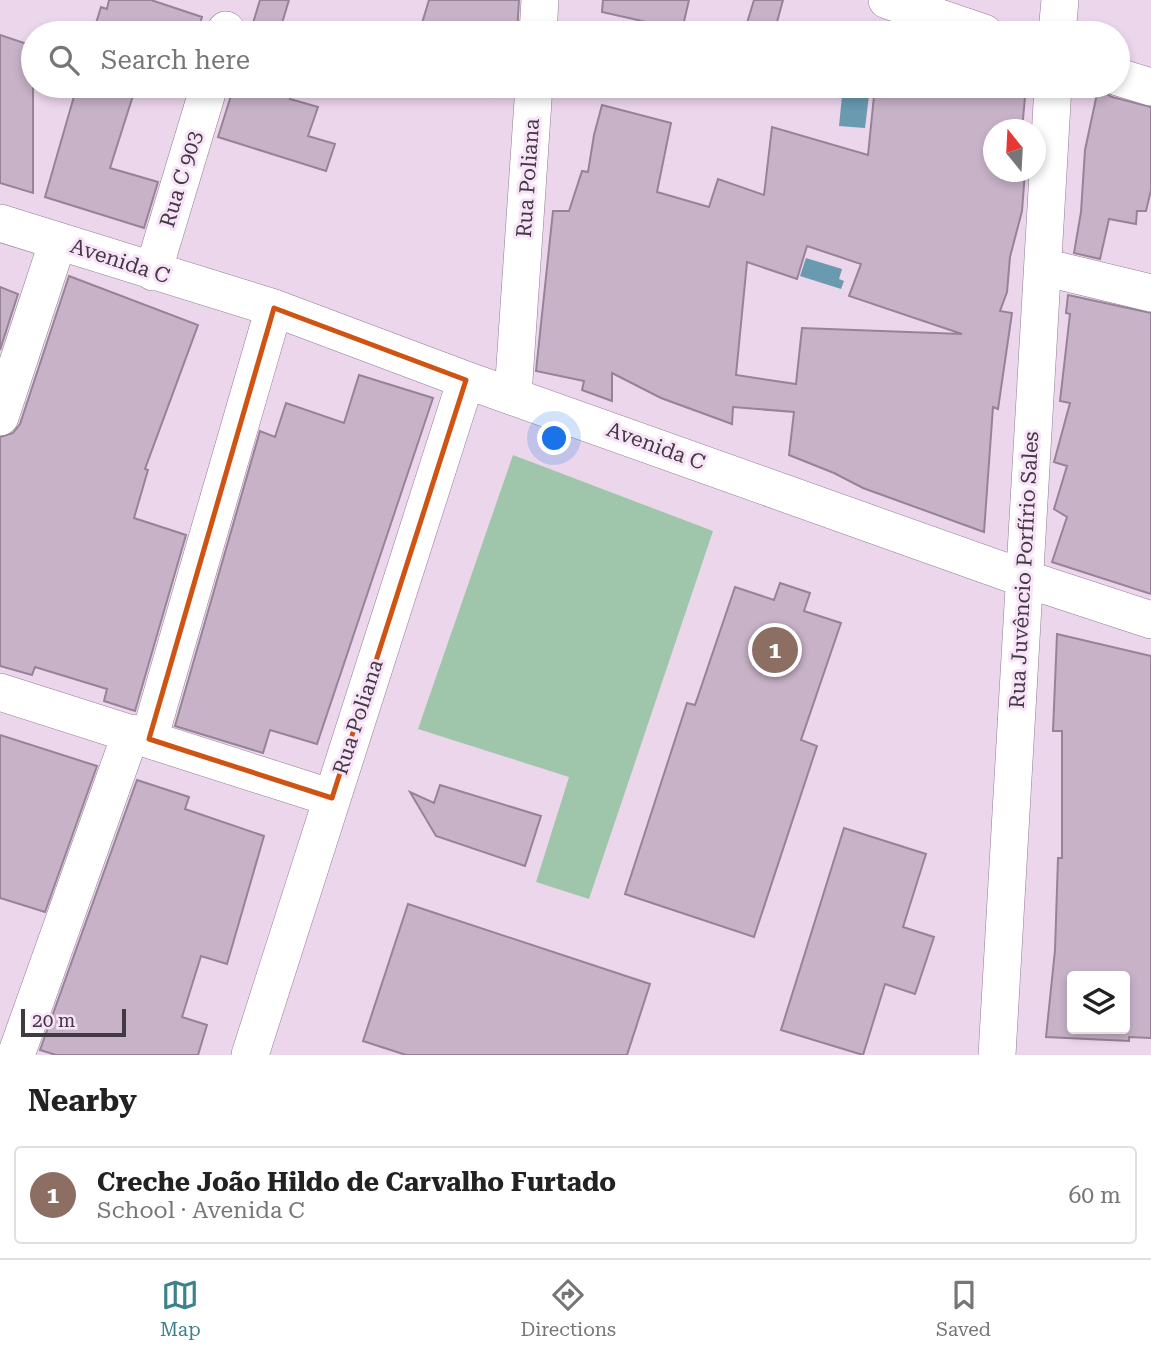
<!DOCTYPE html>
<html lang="en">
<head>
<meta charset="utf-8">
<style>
  body { margin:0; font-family:"Roboto Serif",serif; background:#f6f6f6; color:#222 }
  .controls { position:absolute; right:21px; bottom:21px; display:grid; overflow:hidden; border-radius:7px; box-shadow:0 4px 10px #0003 }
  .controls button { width:63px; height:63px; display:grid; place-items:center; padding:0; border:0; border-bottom:2px solid #e0e0e0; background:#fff; color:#222; font:35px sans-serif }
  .compass { position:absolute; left:983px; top:119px; width:63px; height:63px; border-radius:50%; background:#fff; box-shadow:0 4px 10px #0003; rotate:342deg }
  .scale { position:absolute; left:21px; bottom:18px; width:105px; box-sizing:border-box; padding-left:7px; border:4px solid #423a42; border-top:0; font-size:19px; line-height:24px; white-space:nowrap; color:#423a42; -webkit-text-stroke:5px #f9e3f9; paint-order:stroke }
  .you { position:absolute; left:555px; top:439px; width:24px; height:24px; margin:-18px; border:5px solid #fff; border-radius:50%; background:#1a73e8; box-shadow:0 0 0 10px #1a73e833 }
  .badge { display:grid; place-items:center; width:46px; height:46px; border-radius:50%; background:#3b828a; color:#fff; font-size:23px; font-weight:700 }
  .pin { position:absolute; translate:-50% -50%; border:4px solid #fff; box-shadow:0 2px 7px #0006 }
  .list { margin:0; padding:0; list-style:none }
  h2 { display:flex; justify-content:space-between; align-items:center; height:91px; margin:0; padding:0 28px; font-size:30px }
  h2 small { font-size:23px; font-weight:400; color:#767676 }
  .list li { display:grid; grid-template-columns:46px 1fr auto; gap:21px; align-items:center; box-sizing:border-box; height:98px; margin:0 14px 14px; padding:0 14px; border:2px solid #e0e0e0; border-radius:7px }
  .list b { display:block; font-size:26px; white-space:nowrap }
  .list p { margin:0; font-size:23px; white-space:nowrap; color:#767676 }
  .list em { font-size:23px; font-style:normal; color:#767676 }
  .icon { flex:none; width:38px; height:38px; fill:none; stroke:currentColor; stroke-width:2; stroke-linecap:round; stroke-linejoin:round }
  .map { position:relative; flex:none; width:1151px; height:1055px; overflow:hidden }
  .search { position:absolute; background:#fff; box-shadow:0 4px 10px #0003; left:21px; right:21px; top:21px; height:77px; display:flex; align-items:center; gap:18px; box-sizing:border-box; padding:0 24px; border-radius:38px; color:#767676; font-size:26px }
  .sheet { height:203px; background:#fff }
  nav { display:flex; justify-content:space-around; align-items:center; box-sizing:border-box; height:98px; border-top:2px solid #e0e0e0; background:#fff; font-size:19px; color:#767676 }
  nav a { display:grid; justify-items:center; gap:4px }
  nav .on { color:#3b828a }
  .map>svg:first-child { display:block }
  .green { fill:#9fc6aa }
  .water { fill:#699ab0 }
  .building { fill:#c7b2c7; stroke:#978397; stroke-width:2; fill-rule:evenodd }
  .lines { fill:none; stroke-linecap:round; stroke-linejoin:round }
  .street-casing { stroke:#907c90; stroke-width:38 }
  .street { stroke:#fff; stroke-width:37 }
  .marked { fill:none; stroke:#cf5414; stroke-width:5; stroke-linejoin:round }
  .labels { text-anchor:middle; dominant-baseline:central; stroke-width:6; stroke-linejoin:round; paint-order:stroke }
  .street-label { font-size:21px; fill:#423a42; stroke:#f9e3f9 }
</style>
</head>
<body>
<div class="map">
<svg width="1151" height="1055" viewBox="0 0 1151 1055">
  <rect width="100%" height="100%" fill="#ecd6ec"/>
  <path class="green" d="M513,455L713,531L589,899L536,882L569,777L418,729Z"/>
  <path class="water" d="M843,86L870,87L865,128L839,126Z
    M806,258L842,269L839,279L844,281L841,289L800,276Z"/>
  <path class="building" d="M109,0H151L202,17L197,33H93L101,7L107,9Z
    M260,0H289L279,33H250Z
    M429,0H519L517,33H419Z
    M603,0H689L682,30L602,12Z
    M754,0H783L774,33H744Z
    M0,35L33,46V193L0,183Z
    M77,86H136L110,168L158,182L144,228L45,197Z
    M234,86H294L290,99L318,107L308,136L335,144L326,171L218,137Z
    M451,86H496L493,97Z
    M875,86H1026L1022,130H993V172H1025L1022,211L1010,257L1007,292L1000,311L1012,313L998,409L993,407L984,532L863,488L834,473L789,455L794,412L733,407L732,424L661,398L612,373V401L582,390L584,381L536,371L553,211H569L582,171L588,172L594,135L602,105L671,123L657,192L709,207L718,179L764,195L772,127L868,155ZM807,246L861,264L849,296L962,334L802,328L796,384L736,375L747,262L797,279Z
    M1098,89L1112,97L1151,107V190L1146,211H1137L1136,224L1109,219L1100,259L1074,253L1081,212L1085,150Z
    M69,276L198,325L145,469L148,470L134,518L186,535L135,711L104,701L107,689L35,667L32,675L0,666V437L13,433L20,424Z
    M0,287L18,294L0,350Z
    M1068,295L1151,313V594L1052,562L1067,517L1054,509L1067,466L1054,462L1070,403L1060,401L1070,314L1066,313Z
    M359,375L433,398L317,744L270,730L263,753L175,726L260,431L275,437L286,403L344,423Z
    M780,583L810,593L804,611L841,623L801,740L817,746L754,937L625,894L687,703L695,705L735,587L774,600Z
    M1057,634L1151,656V1038L1129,1037V1041L1046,1037L1055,950L1058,858H1062V731H1053ZM1072,976H1125V1029H1072Z
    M0,735L97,766L45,912L0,898Z
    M137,780L189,797L185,809L264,836L227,964L201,956L182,1017L207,1025L198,1055H56L40,1050Z
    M440,785L541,816L525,866L436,836L410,792L434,803Z
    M844,828L926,854L903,927L934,937L915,994L885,984L863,1055L781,1030Z
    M408,904L650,984L627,1055H406L363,1041Z"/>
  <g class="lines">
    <defs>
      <path id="street" d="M887,0L984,33
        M225,33L226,30
        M538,33L540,0
        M1057,33L1060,0
        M1118,77L1151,87
        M0,223L274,308L466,380L1023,578L1151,620
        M1043,267L1151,293
        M153,272L209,86
        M513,395L534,86
        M0,417L58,241
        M0,692L332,798
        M149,739L274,308
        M16,1055L131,733
        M250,1055L466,380
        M997,1055L1053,86"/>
    </defs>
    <use href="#street" class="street-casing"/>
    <use href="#street" class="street"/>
  </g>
  <path class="marked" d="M274,308L466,380L332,798L149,739Z"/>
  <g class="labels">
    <g class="street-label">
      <text transform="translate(528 178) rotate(-86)">Rua Poliana</text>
      <text transform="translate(181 179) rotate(-73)">Rua C 903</text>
      <text transform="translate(120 261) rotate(18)">Avenida C</text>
      <text transform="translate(656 446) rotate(20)">Avenida C</text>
      <text transform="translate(1024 570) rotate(-87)">Rua Juvêncio Porfírio Sales</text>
      <text transform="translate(358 717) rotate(-72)">Rua Poliana</text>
    </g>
  </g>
</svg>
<div class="controls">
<button><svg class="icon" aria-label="layers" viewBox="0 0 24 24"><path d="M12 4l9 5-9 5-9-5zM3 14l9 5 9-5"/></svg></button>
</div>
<svg class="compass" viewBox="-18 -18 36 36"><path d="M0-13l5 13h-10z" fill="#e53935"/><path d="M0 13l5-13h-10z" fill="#767676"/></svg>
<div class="scale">20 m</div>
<div class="you"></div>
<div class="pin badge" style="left:775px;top:650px;background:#8d6e63">1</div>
<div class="search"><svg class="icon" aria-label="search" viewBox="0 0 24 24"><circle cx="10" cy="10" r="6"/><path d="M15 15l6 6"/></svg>Search here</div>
</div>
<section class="sheet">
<h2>Nearby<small></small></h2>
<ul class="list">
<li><span class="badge" style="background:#8d6e63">1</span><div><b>Creche João Hildo de Carvalho Furtado</b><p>School · Avenida C</p></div><em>60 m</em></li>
</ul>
</section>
<nav>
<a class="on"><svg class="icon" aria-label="map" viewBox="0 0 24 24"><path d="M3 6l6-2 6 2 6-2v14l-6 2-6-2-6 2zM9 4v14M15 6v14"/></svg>Map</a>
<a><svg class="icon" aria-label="directions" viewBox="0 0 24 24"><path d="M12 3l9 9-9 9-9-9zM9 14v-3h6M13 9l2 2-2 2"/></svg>Directions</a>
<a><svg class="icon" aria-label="saved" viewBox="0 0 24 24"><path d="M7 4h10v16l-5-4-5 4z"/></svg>Saved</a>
</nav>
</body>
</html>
